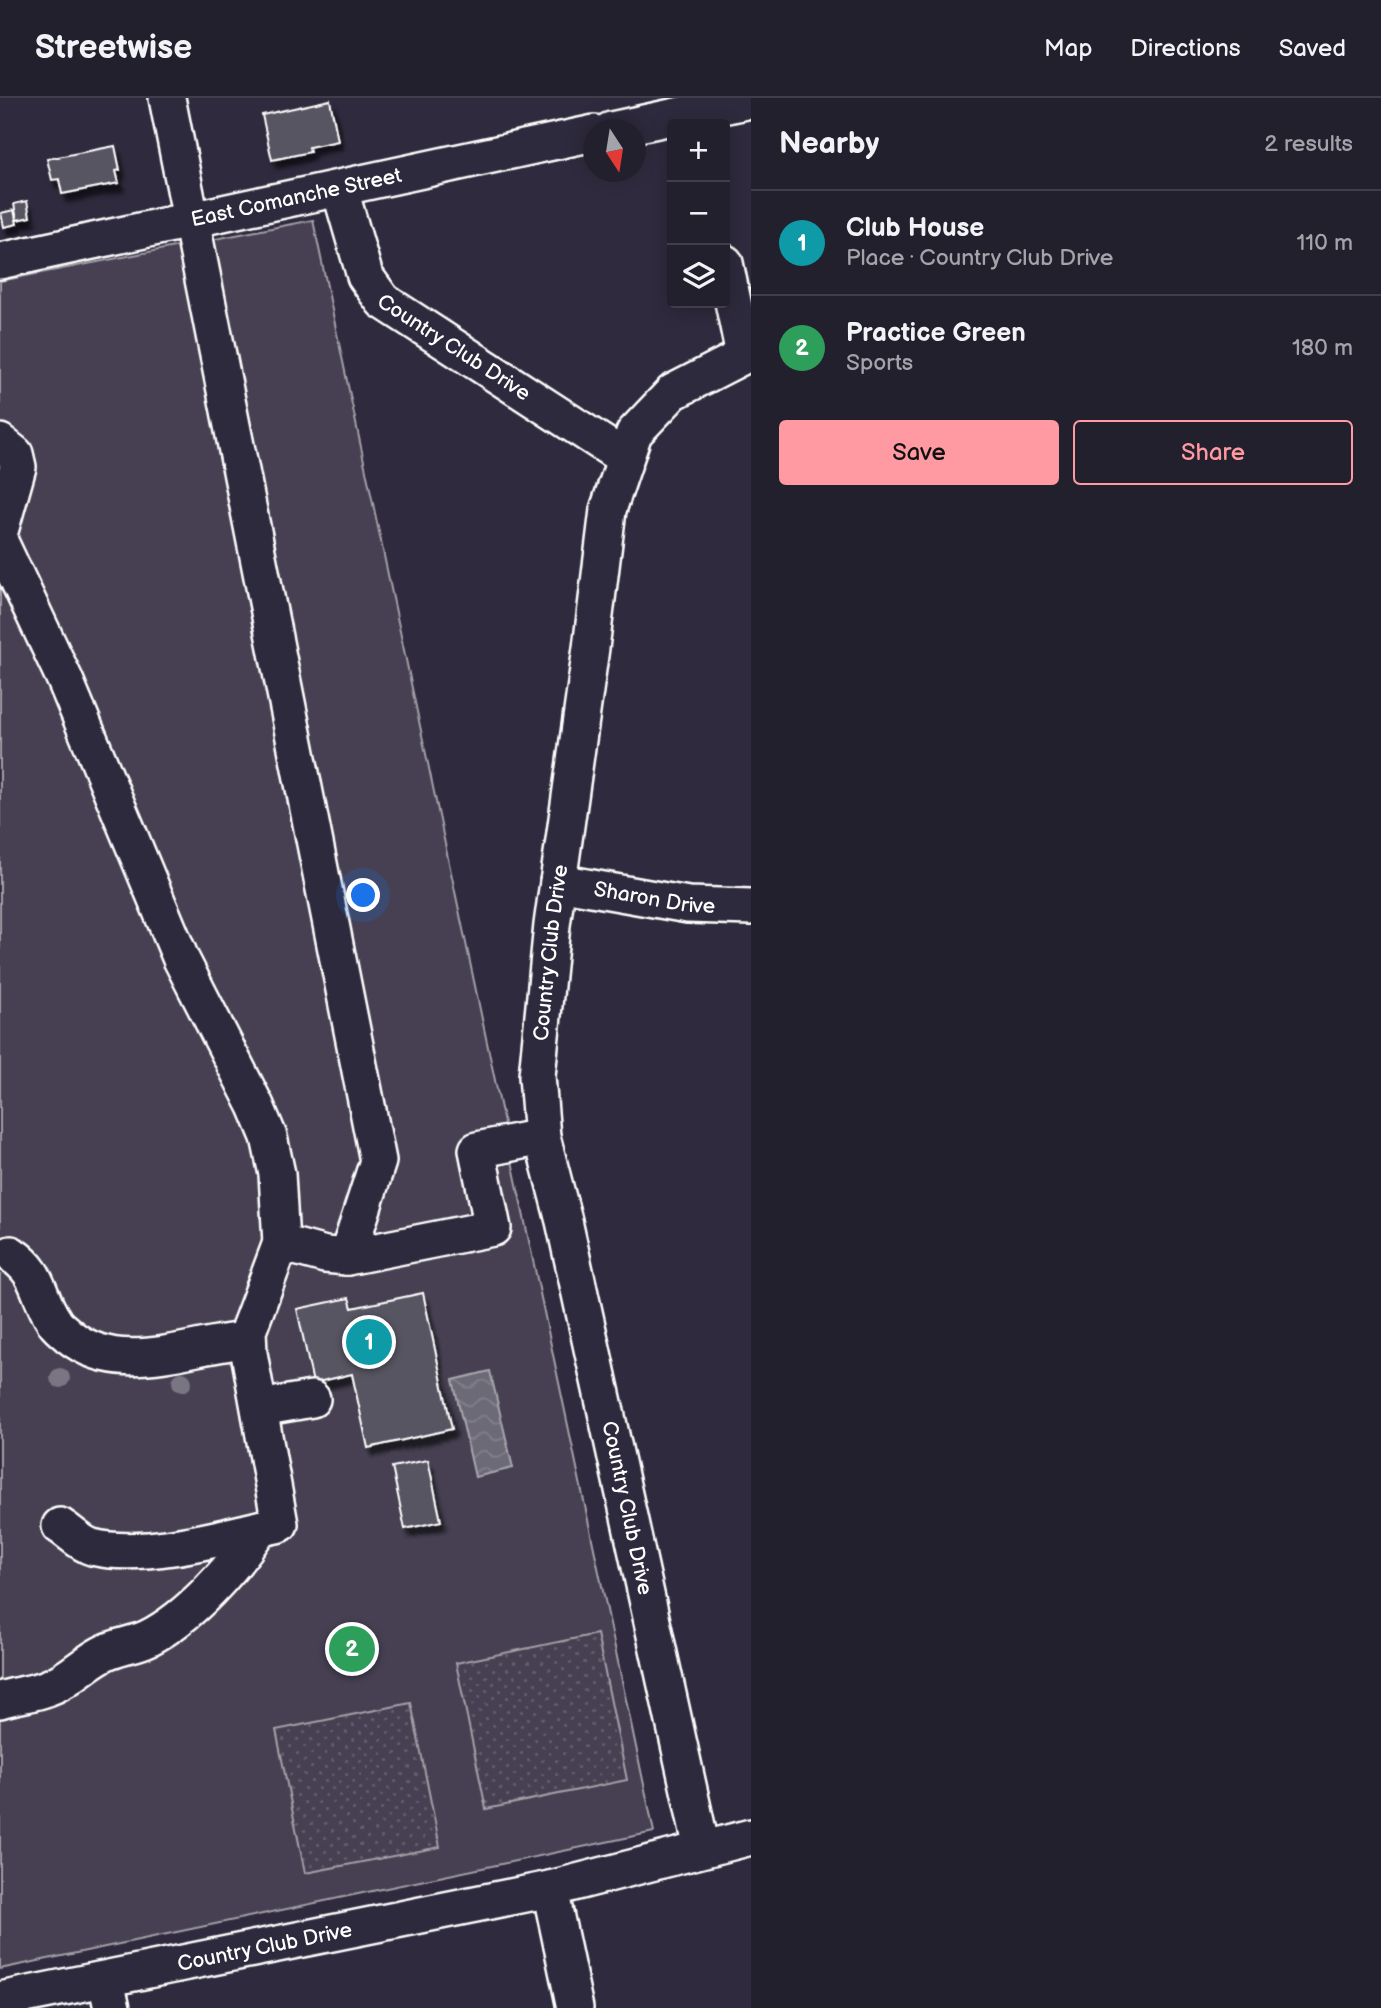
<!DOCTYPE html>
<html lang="en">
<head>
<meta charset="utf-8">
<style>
  body { margin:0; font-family:"Balsamiq Sans",sans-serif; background:#2b2836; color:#f1f3f6 }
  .controls { position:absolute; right:21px; top:21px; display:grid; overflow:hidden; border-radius:7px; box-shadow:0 4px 18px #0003 }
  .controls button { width:63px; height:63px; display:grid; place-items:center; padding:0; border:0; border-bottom:2px solid #403e4a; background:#23202e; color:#f1f3f6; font:35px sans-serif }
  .compass { position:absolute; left:583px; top:21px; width:63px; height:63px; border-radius:50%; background:#23202e; box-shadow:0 4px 18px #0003; rotate:168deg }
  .you { position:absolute; left:364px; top:798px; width:24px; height:24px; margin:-18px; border:5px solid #fff; border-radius:50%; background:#1a73e8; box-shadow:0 0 0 10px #1a73e833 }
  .badge { display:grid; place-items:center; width:46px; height:46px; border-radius:50%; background:#ff9aa2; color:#fff; font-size:23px; font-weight:700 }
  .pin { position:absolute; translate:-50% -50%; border:4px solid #fff; box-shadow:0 2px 7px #0006 }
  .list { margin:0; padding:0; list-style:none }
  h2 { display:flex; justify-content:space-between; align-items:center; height:91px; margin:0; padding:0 28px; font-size:30px }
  h2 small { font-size:23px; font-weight:400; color:#a3a3aa }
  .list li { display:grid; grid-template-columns:46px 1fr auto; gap:21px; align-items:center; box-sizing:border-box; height:105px; padding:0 28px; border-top:2px solid #403e4a }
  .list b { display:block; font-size:26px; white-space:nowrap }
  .list p { margin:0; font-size:23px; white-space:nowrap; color:#a3a3aa }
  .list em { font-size:23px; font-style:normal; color:#a3a3aa }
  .actions { display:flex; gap:14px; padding:21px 28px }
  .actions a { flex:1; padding:16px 0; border:2px solid #ff9aa2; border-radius:7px; text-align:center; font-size:24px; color:#ff9aa2 }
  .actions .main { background:#ff9aa2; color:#111 }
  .icon { flex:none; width:38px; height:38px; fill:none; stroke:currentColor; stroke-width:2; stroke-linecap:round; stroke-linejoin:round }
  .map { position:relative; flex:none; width:751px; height:1910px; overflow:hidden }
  header { display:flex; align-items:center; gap:42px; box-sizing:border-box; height:98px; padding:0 35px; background:#23202e; border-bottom:2px solid #403e4a }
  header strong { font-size:33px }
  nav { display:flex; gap:38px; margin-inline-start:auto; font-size:24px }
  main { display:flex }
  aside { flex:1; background:#23202e }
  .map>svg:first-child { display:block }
  .green { fill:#464152; stroke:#a2a0a8; stroke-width:2 }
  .park { fill:url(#park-dots); stroke:#a2a0a8; stroke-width:2 }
  .water { fill:url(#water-waves); stroke:#a7a6ad; stroke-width:2 }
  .building { fill:#595564; stroke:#fff; stroke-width:2; filter:url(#shadow) }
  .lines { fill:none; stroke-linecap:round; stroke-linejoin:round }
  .minor-casing { stroke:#fff; stroke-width:40 }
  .minor { stroke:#2f2a3d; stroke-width:35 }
  .tree { fill:#797582 }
  .labels { text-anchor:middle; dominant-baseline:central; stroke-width:5; stroke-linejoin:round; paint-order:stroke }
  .street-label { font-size:21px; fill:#fff; stroke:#2f2a3d }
</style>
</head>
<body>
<header>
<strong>Streetwise</strong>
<nav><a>Map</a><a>Directions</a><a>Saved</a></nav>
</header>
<main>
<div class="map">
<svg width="751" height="1910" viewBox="0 0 751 1910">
  <defs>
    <pattern id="park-dots" width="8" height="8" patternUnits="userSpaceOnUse" patternTransform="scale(1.75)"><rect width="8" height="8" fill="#464152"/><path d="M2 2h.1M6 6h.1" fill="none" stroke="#625e6c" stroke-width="1.8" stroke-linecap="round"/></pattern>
    <pattern id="water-waves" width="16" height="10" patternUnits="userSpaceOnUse" patternTransform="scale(1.75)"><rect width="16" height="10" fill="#6d6a77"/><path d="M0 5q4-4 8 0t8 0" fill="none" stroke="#83808b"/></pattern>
    <filter id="shadow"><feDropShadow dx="4.5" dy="8" stdDeviation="2" flood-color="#0009"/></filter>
  </defs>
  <rect width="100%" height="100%" fill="#2f2a3d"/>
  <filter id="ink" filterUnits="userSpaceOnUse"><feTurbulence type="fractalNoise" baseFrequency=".0143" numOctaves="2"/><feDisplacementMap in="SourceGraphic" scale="14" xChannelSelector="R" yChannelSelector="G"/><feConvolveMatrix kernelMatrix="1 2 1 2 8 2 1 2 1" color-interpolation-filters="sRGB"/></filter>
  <g filter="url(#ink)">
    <path class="green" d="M313,122L654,1734L0,1871V183Z"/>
    <path class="park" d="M597,1536L627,1682L486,1711L456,1565Z
      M411,1605L440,1749L305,1775L276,1632Z"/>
    <path class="water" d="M490,1273L513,1370L475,1379L453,1282Z"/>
    <path class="building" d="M330,2L338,43L309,49L310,54L272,62L262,17Z
      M115,48L120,72L116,73L119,85L62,96L59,81L52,82L47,61Z
      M27,103L30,119L17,122L14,106Z
      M14,112L17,126L4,129L1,115Z
      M423,1195L452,1331L368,1350L352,1276L313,1285L297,1211L349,1200L352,1210Z
      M428,1362L441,1423L405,1431L392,1369Z"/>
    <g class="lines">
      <defs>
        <g id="minor">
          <path d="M167,0L378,1063L347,1159L493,1130L477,1052L542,1039"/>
          <path d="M611,32L751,2"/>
          <path id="s1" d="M340,92L365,178L383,203L625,360"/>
          <path id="s2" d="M0,163L594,35"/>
          <path d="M725,165L744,257"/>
          <path d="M0,344L15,356L18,369L0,433"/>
          <path d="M0,444L65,582L181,861L256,1008L269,1039L277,1076L281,1145"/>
          <path id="s3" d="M558,784L688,807L751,809"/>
          <path d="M11,1156C41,1176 36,1196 54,1223C57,1229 64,1233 69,1238C121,1280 189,1246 247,1242"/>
          <path d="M260,1310L312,1301"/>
          <path d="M60,1428C70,1434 81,1446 92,1449C145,1462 228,1438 280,1426L249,1255L248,1233L281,1145L325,1157L347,1159"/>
          <path d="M0,1602C15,1597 32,1596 47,1590C68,1583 83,1566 102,1556C116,1548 134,1547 148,1540C190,1519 233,1470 259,1431"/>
          <path id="s4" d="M702,1751L564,1123L542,1039L537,978L552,827L591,550L608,412L634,335L673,294L751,254"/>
          <path d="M550,1791L575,1910"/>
          <path d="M106,1882L112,1910"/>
          <path id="s5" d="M0,1902L550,1791L751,1739"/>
        </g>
      </defs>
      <use href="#minor" class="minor-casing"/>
      <use href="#minor" class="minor"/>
    </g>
    <g class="tree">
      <circle cx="60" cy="1280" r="10"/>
      <circle cx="182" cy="1284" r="10"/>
    </g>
  </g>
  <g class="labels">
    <g class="street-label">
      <text stroke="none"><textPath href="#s2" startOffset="303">East Comanche Street</textPath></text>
      <text stroke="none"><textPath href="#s1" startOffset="205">Country Club Drive</textPath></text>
      <text stroke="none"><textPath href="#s3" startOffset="98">Sharon Drive</textPath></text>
      <text stroke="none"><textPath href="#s4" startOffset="915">Country Club Drive</textPath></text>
      <text transform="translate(627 1410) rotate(78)">Country Club Drive</text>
      <text stroke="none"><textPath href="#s5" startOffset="270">Country Club Drive</textPath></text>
    </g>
  </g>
</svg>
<div class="controls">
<button>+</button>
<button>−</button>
<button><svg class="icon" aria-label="layers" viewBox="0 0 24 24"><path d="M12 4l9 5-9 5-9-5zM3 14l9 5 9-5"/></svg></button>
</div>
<svg class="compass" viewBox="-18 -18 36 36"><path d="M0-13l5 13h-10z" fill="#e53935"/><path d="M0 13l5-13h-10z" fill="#a3a3aa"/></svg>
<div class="you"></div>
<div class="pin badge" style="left:369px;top:1244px;background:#0f9aa8">1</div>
<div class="pin badge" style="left:352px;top:1551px;background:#2e9e5b">2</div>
</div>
<aside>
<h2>Nearby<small>2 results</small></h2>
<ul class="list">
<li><span class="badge" style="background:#0f9aa8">1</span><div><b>Club House</b><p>Place · Country Club Drive</p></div><em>110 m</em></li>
<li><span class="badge" style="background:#2e9e5b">2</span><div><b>Practice Green</b><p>Sports</p></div><em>180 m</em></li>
</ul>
<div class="actions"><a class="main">Save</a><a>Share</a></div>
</aside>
</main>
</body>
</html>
